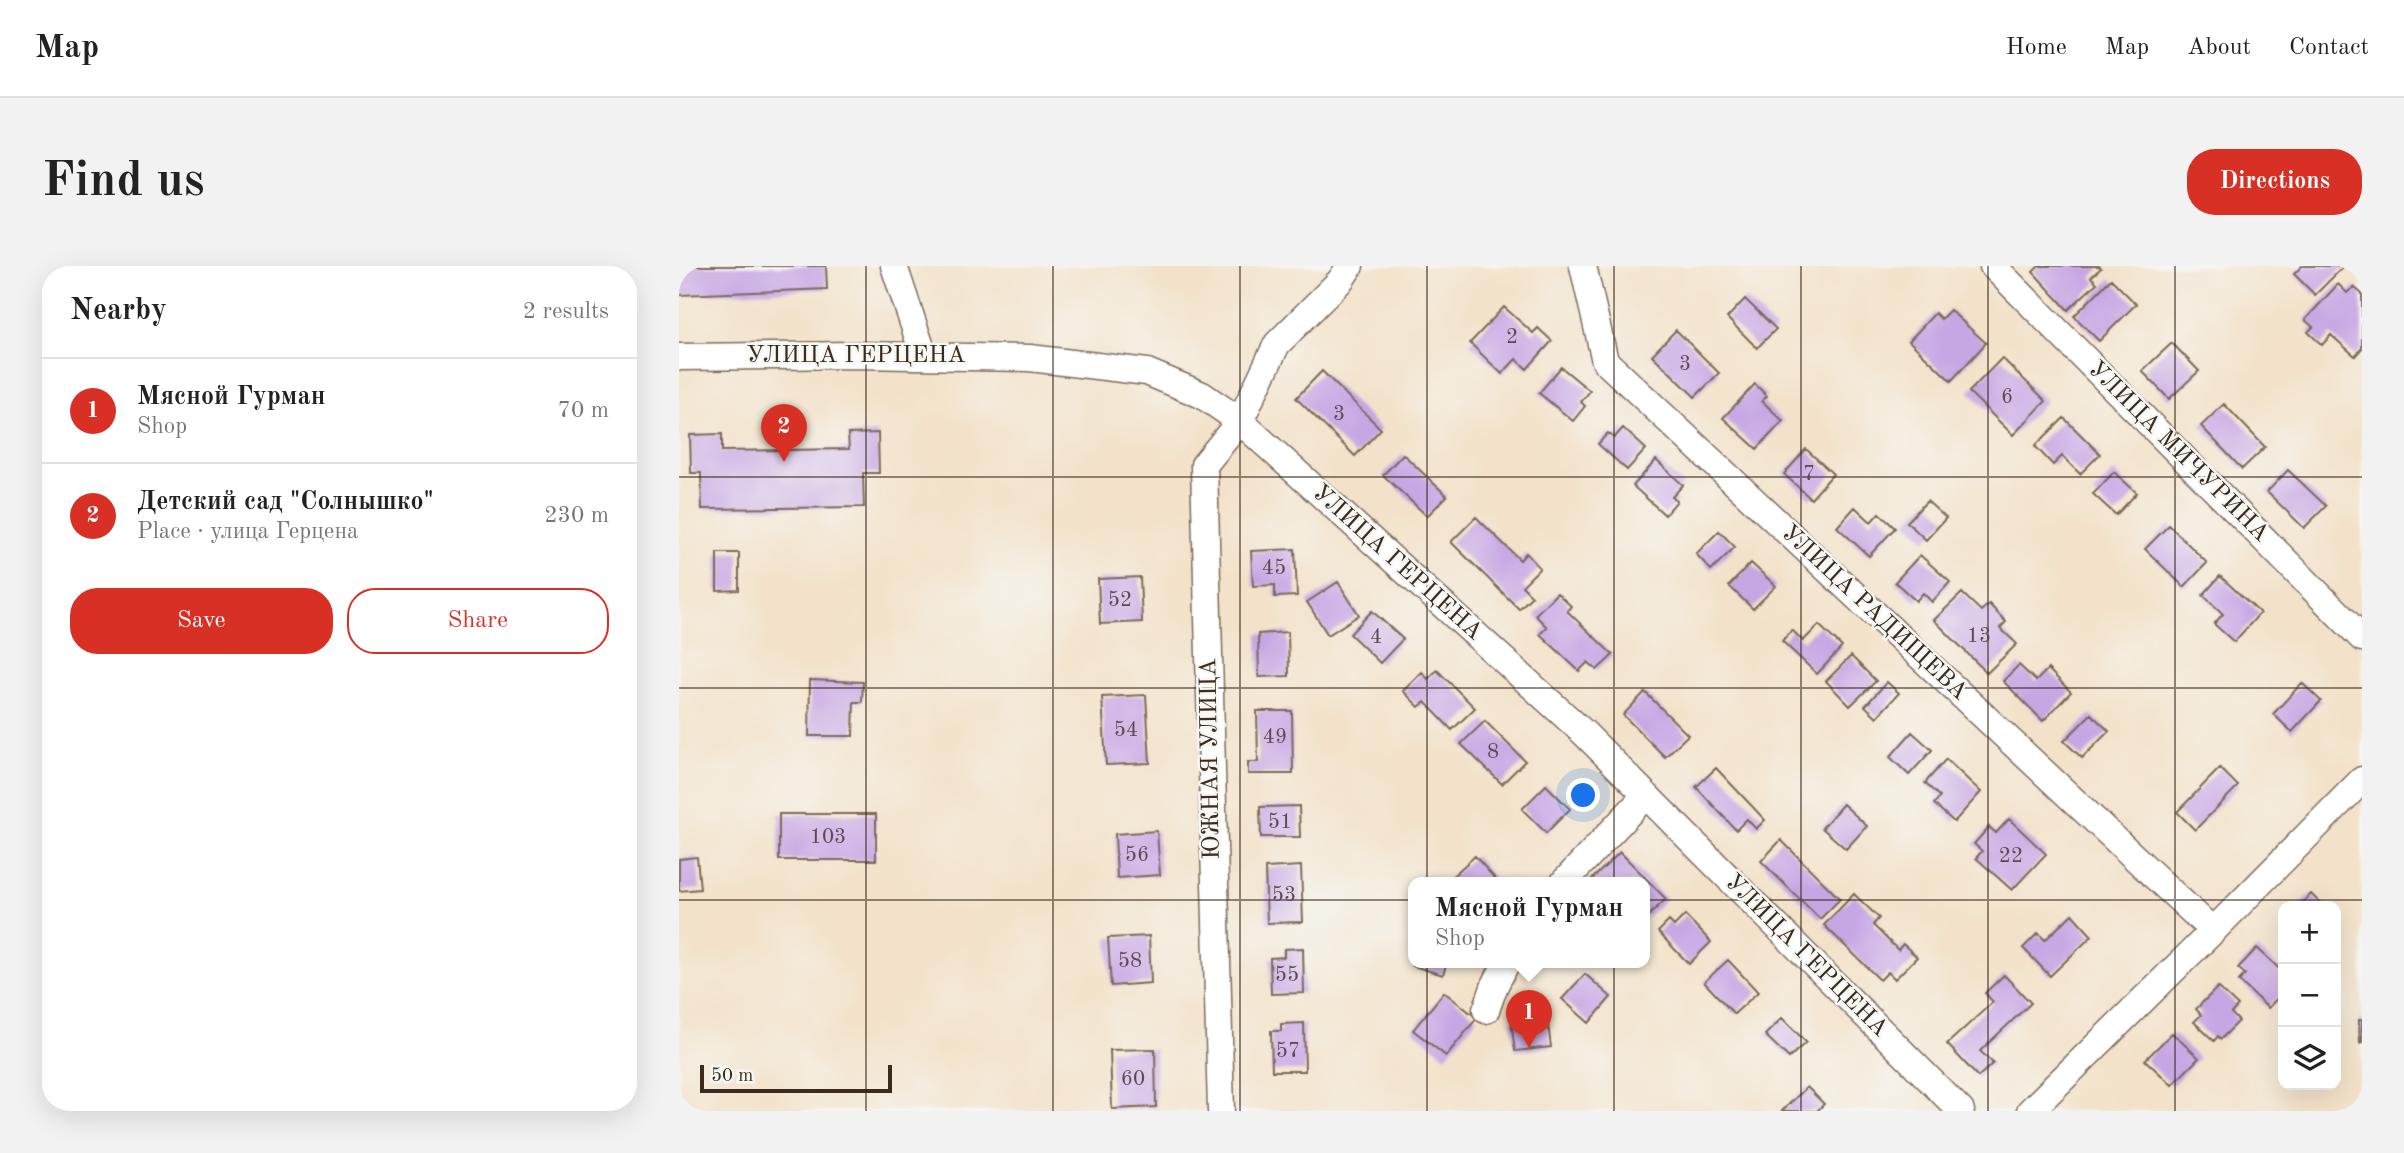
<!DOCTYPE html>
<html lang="en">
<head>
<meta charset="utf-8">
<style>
  body { margin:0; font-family:"Old Standard TT",serif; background:#f2f2f2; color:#222 }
  .controls { position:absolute; right:21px; bottom:21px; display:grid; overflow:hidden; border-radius:14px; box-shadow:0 7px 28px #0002 }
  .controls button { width:63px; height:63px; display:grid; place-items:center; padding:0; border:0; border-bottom:2px solid #e0e0e0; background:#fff; color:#222; font:35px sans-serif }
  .scale { position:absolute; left:21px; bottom:18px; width:192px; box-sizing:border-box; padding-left:7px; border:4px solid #3b2a1e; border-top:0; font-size:19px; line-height:24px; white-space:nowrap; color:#3b2a1e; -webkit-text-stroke:5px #f6f6f2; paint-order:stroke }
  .you { position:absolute; left:905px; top:530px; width:24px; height:24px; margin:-18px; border:5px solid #fff; border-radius:50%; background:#1a73e8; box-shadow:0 0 0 10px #1a73e833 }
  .badge { display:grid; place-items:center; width:46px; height:46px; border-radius:50%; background:#d93025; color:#fff; font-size:23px; font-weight:700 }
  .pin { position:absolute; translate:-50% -58px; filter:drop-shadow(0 2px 4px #0008) }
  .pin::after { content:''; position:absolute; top:37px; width:24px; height:21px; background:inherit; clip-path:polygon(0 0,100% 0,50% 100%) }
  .popup { position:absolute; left:729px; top:611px; width:242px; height:91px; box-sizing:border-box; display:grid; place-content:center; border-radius:14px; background:#fff; filter:drop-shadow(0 2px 5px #0005); font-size:23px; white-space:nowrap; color:#767676 }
  .popup b { font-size:26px; color:#222 }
  .popup::after { content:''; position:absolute; left:50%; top:100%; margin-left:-14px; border:14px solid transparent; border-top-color:#fff }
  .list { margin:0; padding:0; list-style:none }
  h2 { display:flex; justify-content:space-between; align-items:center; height:91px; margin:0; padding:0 28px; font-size:30px }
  h2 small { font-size:23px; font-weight:400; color:#767676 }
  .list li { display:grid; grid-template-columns:46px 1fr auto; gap:21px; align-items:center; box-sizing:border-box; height:105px; padding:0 28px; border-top:2px solid #e0e0e0 }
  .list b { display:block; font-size:26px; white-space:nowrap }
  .list p { margin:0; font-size:23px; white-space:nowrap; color:#767676 }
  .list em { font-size:23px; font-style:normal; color:#767676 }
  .actions { display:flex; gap:14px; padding:21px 28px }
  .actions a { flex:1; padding:16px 0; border:2px solid #d93025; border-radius:28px; text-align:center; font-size:24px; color:#d93025 }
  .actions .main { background:#d93025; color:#fff }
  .icon { flex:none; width:38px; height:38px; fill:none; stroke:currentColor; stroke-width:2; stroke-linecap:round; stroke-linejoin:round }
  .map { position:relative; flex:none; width:1683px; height:845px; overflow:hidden; border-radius:28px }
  header { display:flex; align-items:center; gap:42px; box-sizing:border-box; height:98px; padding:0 35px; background:#fff; border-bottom:2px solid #e0e0e0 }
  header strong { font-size:33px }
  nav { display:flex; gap:38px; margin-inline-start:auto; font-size:24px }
  .intro { display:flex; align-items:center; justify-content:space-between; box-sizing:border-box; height:168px; padding:0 42px }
  h1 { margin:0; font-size:49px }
  .button { padding:18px 32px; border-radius:28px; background:#d93025; color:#fff; font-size:24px; font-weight:700 }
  main { display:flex; gap:42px; padding:0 42px }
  aside { flex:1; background:#fff; border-radius:28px; box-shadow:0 7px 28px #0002 }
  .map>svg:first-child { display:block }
  .building { fill:#c7a6e4 }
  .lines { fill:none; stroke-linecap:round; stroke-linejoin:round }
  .minor-casing { stroke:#7b6a5a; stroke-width:29 }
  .minor { stroke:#fff; stroke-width:26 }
  .grid { fill:none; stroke:#3b2a1e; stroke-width:2; stroke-opacity:0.55 }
  .labels { text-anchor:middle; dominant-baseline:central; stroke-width:5; stroke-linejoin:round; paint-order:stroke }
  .number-label { font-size:21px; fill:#5e4950 }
  .street-label { font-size:24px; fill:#3b2a1e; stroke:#f6f6f2 }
</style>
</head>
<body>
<header>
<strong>Map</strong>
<nav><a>Home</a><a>Map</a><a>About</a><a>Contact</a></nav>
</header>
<div class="intro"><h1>Find us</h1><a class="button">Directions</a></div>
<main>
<aside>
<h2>Nearby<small>2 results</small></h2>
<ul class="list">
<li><span class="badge">1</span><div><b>Мясной Гурман</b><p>Shop</p></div><em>70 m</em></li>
<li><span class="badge">2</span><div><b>Детский сад &quot;Солнышко&quot;</b><p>Place · улица Герцена</p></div><em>230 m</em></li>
</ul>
<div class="actions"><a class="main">Save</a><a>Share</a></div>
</aside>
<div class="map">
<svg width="1683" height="845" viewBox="0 0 1683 845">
  <rect width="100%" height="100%" fill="#f6f6f2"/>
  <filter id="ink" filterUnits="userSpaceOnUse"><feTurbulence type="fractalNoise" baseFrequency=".0143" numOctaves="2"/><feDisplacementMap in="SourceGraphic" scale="14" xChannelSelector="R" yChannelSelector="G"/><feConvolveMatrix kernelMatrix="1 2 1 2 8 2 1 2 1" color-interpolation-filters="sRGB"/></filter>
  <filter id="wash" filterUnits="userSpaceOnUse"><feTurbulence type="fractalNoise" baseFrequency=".00686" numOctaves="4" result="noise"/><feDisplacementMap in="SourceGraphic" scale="28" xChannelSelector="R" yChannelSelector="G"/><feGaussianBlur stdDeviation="1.57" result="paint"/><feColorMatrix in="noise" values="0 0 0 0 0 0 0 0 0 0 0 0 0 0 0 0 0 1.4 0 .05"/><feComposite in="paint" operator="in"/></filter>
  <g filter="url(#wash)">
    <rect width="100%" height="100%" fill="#f3e2c9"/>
    <g id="blocks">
      <path class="building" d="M0,0H147L148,23L0,29Z
        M1360,0H1420L1422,2L1412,11L1418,17L1389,44L1354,6Z
        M1623,0H1665L1636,29L1615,8Z
        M1432,13L1457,38L1420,75L1395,50Z
        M1659,18L1668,27L1675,21L1683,28V82L1676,90L1652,69L1643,79L1629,66L1634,61L1626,54Z
        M1066,33L1097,63L1078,82L1048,52Z
        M825,41L854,67L859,62L873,75L848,103L837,93L823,108L791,77Z
        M1271,44L1307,77L1272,115L1230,75L1256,47L1262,53Z
        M997,64L1040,107L1016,131L973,89Z
        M1493,77L1520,105L1490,133L1463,105Z
        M1323,92L1367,135L1334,169L1290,126Z
        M882,101L911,125L902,136L906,140L894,155L860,127Z
        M643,105L702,163L676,190L617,132Z
        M1076,118L1088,130L1083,135L1104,155L1078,183L1044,152Z
        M1545,138L1586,181L1563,203L1522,160Z
        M1385,152L1421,188L1401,208L1383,190L1374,199L1356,180Z
        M944,162L967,183L948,204L919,178L929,167L935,172Z
        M199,167L200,207H184L185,241L23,243L22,207H12L11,169L43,168V185L170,183L169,168Z
        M1127,183L1154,208L1132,233L1105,208Z
        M724,188L768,230L748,250L704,209Z
        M977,194L1004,219L993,231L998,235L986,249L954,220Z
        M1609,204L1647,240L1625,262L1588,226Z
        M1435,206L1458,227L1437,249L1414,228Z
        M1248,235L1267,252L1247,274L1228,256Z
        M1176,241L1192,256L1200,247L1216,262L1190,290L1158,261Z
        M797,251L841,294L847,287L861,302L843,320L853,330L840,343L772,276Z
        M1490,259L1528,297L1505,321L1466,283Z
        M1040,265L1056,281L1032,304L1017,288Z
        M616,283L618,330L596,331V319L574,320L572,285Z
        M38,287H60V324L38,325Z
        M1241,289L1271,316L1253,336L1244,327L1237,335L1216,316Z
        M1072,297L1097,320L1074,343L1050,320Z
        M1541,310L1581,347L1555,376L1535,358L1544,348L1524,329Z
        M461,311L463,356L421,358L419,313Z
        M659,316L680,349L649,369L628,336Z
        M878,327L892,340L888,345L934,389L918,404L909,396L900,405L861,368L868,361L856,349Z
        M1283,327L1302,345L1310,338L1327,356L1321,362L1338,378L1308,407L1255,354Z
        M693,345L724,373L701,397L671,368Z
        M1140,359L1163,381L1138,408L1103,375L1113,364L1124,375Z
        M609,366L610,410L580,411L579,368Z
        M1172,390L1197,415L1171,440L1147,415Z
        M1340,399L1357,415L1369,403L1392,426L1364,455L1324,415Z
        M758,404L796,442L773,464L746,436L740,441L724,425L743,406L749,413Z
        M131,414L184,416L183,436H175L174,470H130Z
        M1208,416L1220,427L1198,451L1186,440Z
        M1623,417L1642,435L1613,466L1594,448Z
        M966,426L1009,469L986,491L944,449Z
        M467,429L471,497L427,499L423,431Z
        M578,445H613L614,508H569V496H579Z
        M1412,448L1430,465L1403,492L1385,475Z
        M806,455L846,495L823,518L782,478Z
        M1233,466L1253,484L1230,509L1211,491Z
        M1267,493L1302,526L1275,556L1255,538L1261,531L1246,517Z
        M1037,502L1086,554L1077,563L1068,553L1057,564L1017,521Z
        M1541,502L1559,520L1516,564L1498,546Z
        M867,519L891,543L867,567L843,543Z
        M1164,538L1188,560L1167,583L1143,562Z
        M620,540L621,571H582L581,541Z
        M100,548H197V594H100Z
        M1330,553L1367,588L1333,624L1297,592L1303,585L1295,578L1310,561L1317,567Z
        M478,565L481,609L438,612L436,568Z
        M1102,574L1161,633L1141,653L1082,595Z
        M941,586L987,633L966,653V616H910Z
        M796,590L819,616H767Z
        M18,591L21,623L0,625V593Z
        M622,600L624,656L588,657L586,602Z
        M1175,628L1200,652L1194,659L1219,684L1224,678L1238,691L1216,713L1209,706L1201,714L1145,659Z
        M1632,628L1644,640H1620Z
        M1393,648L1413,670L1371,710L1344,682L1359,667L1366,674Z
        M1006,649L1032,676L1010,698L979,666L990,655L995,660Z
        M470,670L472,717L432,720L429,672Z
        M624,682L625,727L592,728L591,692L605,691V683Z
        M1578,682L1604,706V726L1589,742L1560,715L1566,708L1559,702Z
        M1049,694L1079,726L1055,748L1025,716Z
        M735,696H768L764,709L734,700Z
        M906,708L932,731L910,757L883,733Z
        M1325,709L1352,737L1301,785L1314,797L1299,811L1268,778L1314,736L1306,727Z
        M1539,721L1559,740L1552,747L1560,755L1542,773L1539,770L1535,775L1515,756L1522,749L1517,743Z
        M765,726L798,752L767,790L734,764Z
        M868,750L872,781L836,785L832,755Z
        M1103,752L1127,776L1110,792L1086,769Z
        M1680,754H1683V776L1681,777Z
        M625,757L626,805H593L592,765H602V758Z
        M1493,767L1520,792L1493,819L1466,794Z
        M476,783L477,841L433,843L431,784Z
        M1128,821L1145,838L1138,845H1103Z"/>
    </g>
  </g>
  <g filter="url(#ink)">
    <use href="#blocks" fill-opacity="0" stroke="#7b6a5a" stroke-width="2"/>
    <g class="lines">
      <defs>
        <path id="minor" d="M215,0L245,90
          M904,0L926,95L1534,665
          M1314,0L1683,372
          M0,91L177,89L351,92L468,106L523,129L561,155L905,467L1282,845
          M885,616L967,529
          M807,744L816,719L828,696
          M542,845L525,199L561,155L598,78L661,15L671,0
          M1351,845L1534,665L1683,514"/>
      </defs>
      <use href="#minor" class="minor-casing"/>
      <use href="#minor" class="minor"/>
    </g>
  </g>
  <path class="grid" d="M187,0V845M374,0V845M561,0V845M748,0V845M935,0V845M1122,0V845M1309,0V845M1496,0V845M0,211H1683M0,422H1683M0,634H1683"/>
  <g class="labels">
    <g class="number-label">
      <text x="833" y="71">2</text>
      <text x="1006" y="98">3</text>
      <text x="1328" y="131">6</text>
      <text x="660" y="148">3</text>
      <text x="1130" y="208">7</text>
      <text x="595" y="302">45</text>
      <text x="441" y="334">52</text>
      <text x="1300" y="370">13</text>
      <text x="697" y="371">4</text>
      <text x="447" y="464">54</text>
      <text x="596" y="471">49</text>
      <text x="814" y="486">8</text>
      <text x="601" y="556">51</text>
      <text x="149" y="571">103</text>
      <text x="458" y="589">56</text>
      <text x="1332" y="590">22</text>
      <text x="605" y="629">53</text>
      <text x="451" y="695">58</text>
      <text x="608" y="709">55</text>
      <text x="609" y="785">57</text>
      <text x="454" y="813">60</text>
    </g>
    <g class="street-label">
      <text x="177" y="90">УЛИЦА ГЕРЦЕНА</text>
      <text transform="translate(1499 186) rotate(45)">УЛИЦА МИЧУРИНА</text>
      <text transform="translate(718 297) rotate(42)">УЛИЦА ГЕРЦЕНА</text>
      <text transform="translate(1195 347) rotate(43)">УЛИЦА РАДИЩЕВА</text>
      <text transform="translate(532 493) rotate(-91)">ЮЖНАЯ УЛИЦА</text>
      <text transform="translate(1127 690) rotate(45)">УЛИЦА ГЕРЦЕНА</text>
    </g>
  </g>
</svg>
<div class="controls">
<button>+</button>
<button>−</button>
<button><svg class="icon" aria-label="layers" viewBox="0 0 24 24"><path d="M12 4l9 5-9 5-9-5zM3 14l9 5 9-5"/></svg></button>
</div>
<div class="scale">50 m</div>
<div class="you"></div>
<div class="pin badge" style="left:850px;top:782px">1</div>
<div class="popup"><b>Мясной Гурман</b>Shop</div>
<div class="pin badge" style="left:105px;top:196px">2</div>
</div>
</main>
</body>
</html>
